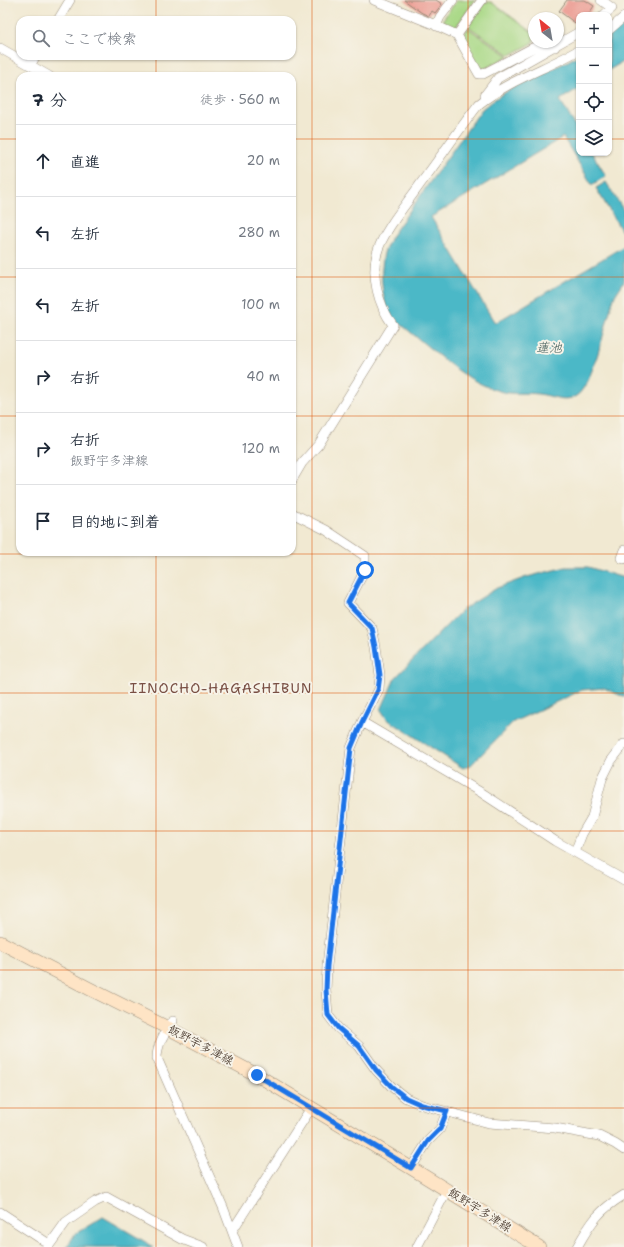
<!DOCTYPE html>
<html lang="ja">
<head>
<meta charset="utf-8">
<style>
  body { margin:0; font-family:"Shantell Sans","Klee One",sans-serif; background:#f6f6f7; color:#1f2937 }
  .controls { position:absolute; right:12px; top:12px; display:grid; overflow:hidden; border-radius:8px; box-shadow:0 1px 3px #0004 }
  .controls button { width:36px; height:36px; display:grid; place-items:center; padding:0; border:0; border-bottom:1px solid #e0e1e3; background:#fff; color:#1f2937; font:20px sans-serif }
  .compass { position:absolute; left:528px; top:12px; width:36px; height:36px; border-radius:50%; background:#fff; box-shadow:0 1px 3px #0004; rotate:329deg }
  .stop { position:absolute; width:12px; height:12px; margin:-9px; border:3px solid #1a73e8; border-radius:50%; background:#fff }
  .stop.end { background:#1a73e8; border-color:#fff; box-shadow:0 1px 4px #0008 }
  .list { margin:0; padding:0; list-style:none }
  h2 { display:flex; justify-content:space-between; align-items:center; height:52px; margin:0; padding:0 16px; font-size:17px }
  h2 small { font-size:13px; font-weight:400; color:#747a83 }
  .list li { display:grid; grid-template-columns:26px 1fr auto; gap:12px; align-items:center; box-sizing:border-box; height:72px; padding:0 16px; border-top:1px solid #e0e1e3 }
  .list b { display:block; font-size:15px; white-space:nowrap }
  .list p { margin:0; font-size:13px; white-space:nowrap; color:#747a83 }
  .list em { font-size:13px; font-style:normal; color:#747a83 }
  .icon { flex:none; width:22px; height:22px; fill:none; stroke:currentColor; stroke-width:2; stroke-linecap:round; stroke-linejoin:round }
  .map { position:relative; flex:none; width:624px; height:1247px; overflow:hidden }
  .search { position:absolute; background:#fff; box-shadow:0 1px 3px #0004; left:16px; top:16px; width:280px; height:44px; display:flex; align-items:center; gap:10px; box-sizing:border-box; padding:0 14px; border-radius:12px; color:#747a83; font-size:15px }
  .panel { position:absolute; background:#fff; box-shadow:0 1px 3px #0004; left:16px; top:72px; width:280px; height:484px; border-radius:12px }
  .map>svg:first-child { display:block }
  .green { fill:#a8d885; stroke:#728152 }
  .water { fill:#4cb8c7; stroke:#447172 }
  .building { fill:#eb958c }
  .lines { fill:none; stroke-linecap:round; stroke-linejoin:round }
  .street-casing { stroke:#968a78; stroke-width:10 }
  .secondary-casing { stroke:#968a78; stroke-width:14 }
  .street { stroke:#fff; stroke-width:9 }
  .secondary { stroke:#fee4c5; stroke-width:13 }
  .route { stroke:#1a73e8; stroke-width:5 }
  .grid { fill:none; stroke:#df570d; stroke-width:1; stroke-opacity:0.55 }
  .labels { text-anchor:middle; dominant-baseline:central; stroke-width:4; stroke-linejoin:round; paint-order:stroke }
  .street-label { font-size:12px; fill:#3b2a1e; stroke:#f7f3e8 }
  .water-label { font-size:13px; font-style:italic; fill:#415c59; stroke:#f7f3e8 }
  .quarter-label { font-size:14px; letter-spacing:1px; fill:#794f44; stroke:#f7f3e8 }
</style>
</head>
<body>
<div class="map">
<svg width="624" height="1247" viewBox="0 0 624 1247">
  <rect width="100%" height="100%" fill="#f7f3e8"/>
  <filter id="ink" filterUnits="userSpaceOnUse"><feTurbulence type="fractalNoise" baseFrequency=".025" numOctaves="2"/><feDisplacementMap in="SourceGraphic" scale="8" xChannelSelector="R" yChannelSelector="G"/><feConvolveMatrix kernelMatrix="1 2 1 2 8 2 1 2 1" color-interpolation-filters="sRGB"/></filter>
  <filter id="wash" filterUnits="userSpaceOnUse"><feTurbulence type="fractalNoise" baseFrequency=".012" numOctaves="4" result="noise"/><feDisplacementMap in="SourceGraphic" scale="16" xChannelSelector="R" yChannelSelector="G"/><feGaussianBlur stdDeviation="0.9" result="paint"/><feColorMatrix in="noise" values="0 0 0 0 0 0 0 0 0 0 0 0 0 0 0 0 0 1.4 0 .05"/><feComposite in="paint" operator="in"/></filter>
  <g filter="url(#wash)">
    <rect width="100%" height="100%" fill="#f1e9d2"/>
    <path class="green" d="M457,0H475L456,27L451,29L447,27L444,24V18Z
      M487,2H491L531,31L534,34L533,43L510,55L468,26L484,3Z
      M468,28L509,56L484,69L479,68L461,38Z"/>
    <path class="water" d="M624,23V61L609,70V36Z
      M579,55V88L560,100L579,132V153H592L606,176L592,185L563,137L431,217L495,323L624,246C624,257 624,269 624,280C623,285 616,292 614,298C606,319 594,385 576,396C564,403 551,395 538,394C525,392 511,395 499,391C465,381 436,353 409,331C404,326 391,318 389,313C381,295 380,273 384,253C386,247 390,240 393,234L482,109C511,84 547,74 579,55Z
      M606,182L624,211V235L596,188Z
      M566,567H588L624,578V697L604,688L582,690L513,722L471,765L463,768L387,719L381,710L395,678L462,610L497,588L527,577Z
      M103,1217L154,1247H67L75,1234Z"/>
    <g id="blocks">
      <path class="building" d="M404,0H436L442,4L435,13L432,11L429,16L422,13Z
        M567,0H585L594,6L588,15H579V26L559,11Z"/>
    </g>
  </g>
  <g filter="url(#ink)">
    <use href="#blocks" fill-opacity="0" stroke="#968a78" stroke-width="1"/>
    <g class="lines">
      <defs>
        <path id="street" d="M374,0L433,24L457,35L479,74H483L542,43L555,47
          M601,0L612,8L604,15
          M58,20L70,0
          M436,26L440,17L453,0
          M609,30L624,17
          M457,35L482,0
          M0,48L49,76
          M30,65L36,56
          M485,95L498,78L579,32
          M292,480L302,463L319,444L393,325C378,305 371,277 377,253C383,231 408,202 421,183C441,157 459,129 479,104C509,80 546,69 579,50
          M292,513L326,530L365,556V570L348,603L372,628L376,647L380,675L379,689L362,722L351,748L327,966L326,990L328,1015L338,1028L359,1046L376,1070L392,1087L406,1098L422,1105L489,1123L555,1128L599,1136L615,1144L624,1150
          M624,550L621,558L624,559
          M362,722L482,793L555,841L624,880
          M575,852L582,834L592,817L602,779L611,761L624,744
          M173,1021C165,1032 157,1044 157,1058L223,1207L238,1247
          M411,1168L428,1141L440,1129L447,1111
          M0,1212L49,1244
          M232,1231L311,1108
          M48,1247L66,1222L95,1202L106,1197L182,1239L203,1247
          M417,1247L447,1190
          M577,1247C591,1222 599,1210 624,1195"/>
        <path id="secondary" d="M0,942L90,989L168,1028L257,1075L411,1168L539,1247"/>
      </defs>
      <use href="#street" class="street-casing"/>
      <use href="#secondary" class="secondary-casing"/>
      <use href="#street" class="street"/>
      <use href="#secondary" class="secondary"/>
    </g>
  </g>
  <g class="lines" filter="url(#ink)">
    <path class="route" d="M257,1075L411,1168L428,1141L440,1129L447,1111L422,1105L406,1098L392,1087L376,1070L359,1046L338,1028L328,1015L326,990L327,966L351,748L362,722L378,690L380,675L376,647L372,628L348,603L365,570"/>
  </g>
  <path class="grid" d="M156,0V20M312,0V1247M468,0V1247M156,56V76M0,139H20M292,139H579M609,139H624M0,277H20M292,277H624M0,416H20M292,416H624M156,552V1247M0,554H624M0,693H624M0,831H624M0,970H624M0,1108H624"/>
  <g class="labels">
    <g class="street-label">
      <text transform="translate(201 1045) rotate(28)">飯野宇多津線</text>
      <text transform="translate(480 1210) rotate(32)">飯野宇多津線</text>
    </g>
    <g class="water-label">
      <text x="549" y="347">蓮池</text>
    </g>
    <g class="quarter-label">
      <text x="221" y="688">IINOCHO-HAGASHIBUN</text>
    </g>
  </g>
</svg>
<div class="controls">
<button>+</button>
<button>−</button>
<button><svg class="icon" aria-label="locate" viewBox="0 0 24 24"><circle cx="12" cy="12" r="6"/><path d="M12 2v4M12 18v4M2 12h4M18 12h4"/></svg></button>
<button><svg class="icon" aria-label="layers" viewBox="0 0 24 24"><path d="M12 4l9 5-9 5-9-5zM3 14l9 5 9-5"/></svg></button>
</div>
<svg class="compass" viewBox="-18 -18 36 36"><path d="M0-13l5 13h-10z" fill="#e53935"/><path d="M0 13l5-13h-10z" fill="#747a83"/></svg>
<div class="stop" style="left:365px;top:570px"></div>
<div class="stop end" style="left:257px;top:1075px"></div>
<div class="search"><svg class="icon" aria-label="search" viewBox="0 0 24 24"><circle cx="10" cy="10" r="6"/><path d="M15 15l6 6"/></svg>ここで検索</div>
<section class="panel">
<h2>7 分<small>徒歩 · 560 m</small></h2>
<ul class="list">
<li><svg class="icon" aria-label="ahead" viewBox="0 0 24 24"><path d="M12 20V5M6 11l6-6 6 6"/></svg><div><b>直進</b></div><em>20 m</em></li>
<li><svg class="icon" aria-label="left" viewBox="0 0 24 24"><path d="M17 20v-9H6M10 6l-5 5 5 5"/></svg><div><b>左折</b></div><em>280 m</em></li>
<li><svg class="icon" aria-label="left" viewBox="0 0 24 24"><path d="M17 20v-9H6M10 6l-5 5 5 5"/></svg><div><b>左折</b></div><em>100 m</em></li>
<li><svg class="icon" aria-label="right" viewBox="0 0 24 24"><path d="M7 20v-9h11M14 6l5 5-5 5"/></svg><div><b>右折</b></div><em>40 m</em></li>
<li><svg class="icon" aria-label="right" viewBox="0 0 24 24"><path d="M7 20v-9h11M14 6l5 5-5 5"/></svg><div><b>右折</b><p>飯野宇多津線</p></div><em>120 m</em></li>
<li><svg class="icon" aria-label="arrive" viewBox="0 0 24 24"><path d="M6 21V4h12l-3 4 3 4H6"/></svg><div><b>目的地に到着</b></div></li>
</ul>
</section>
</div>
</body>
</html>
